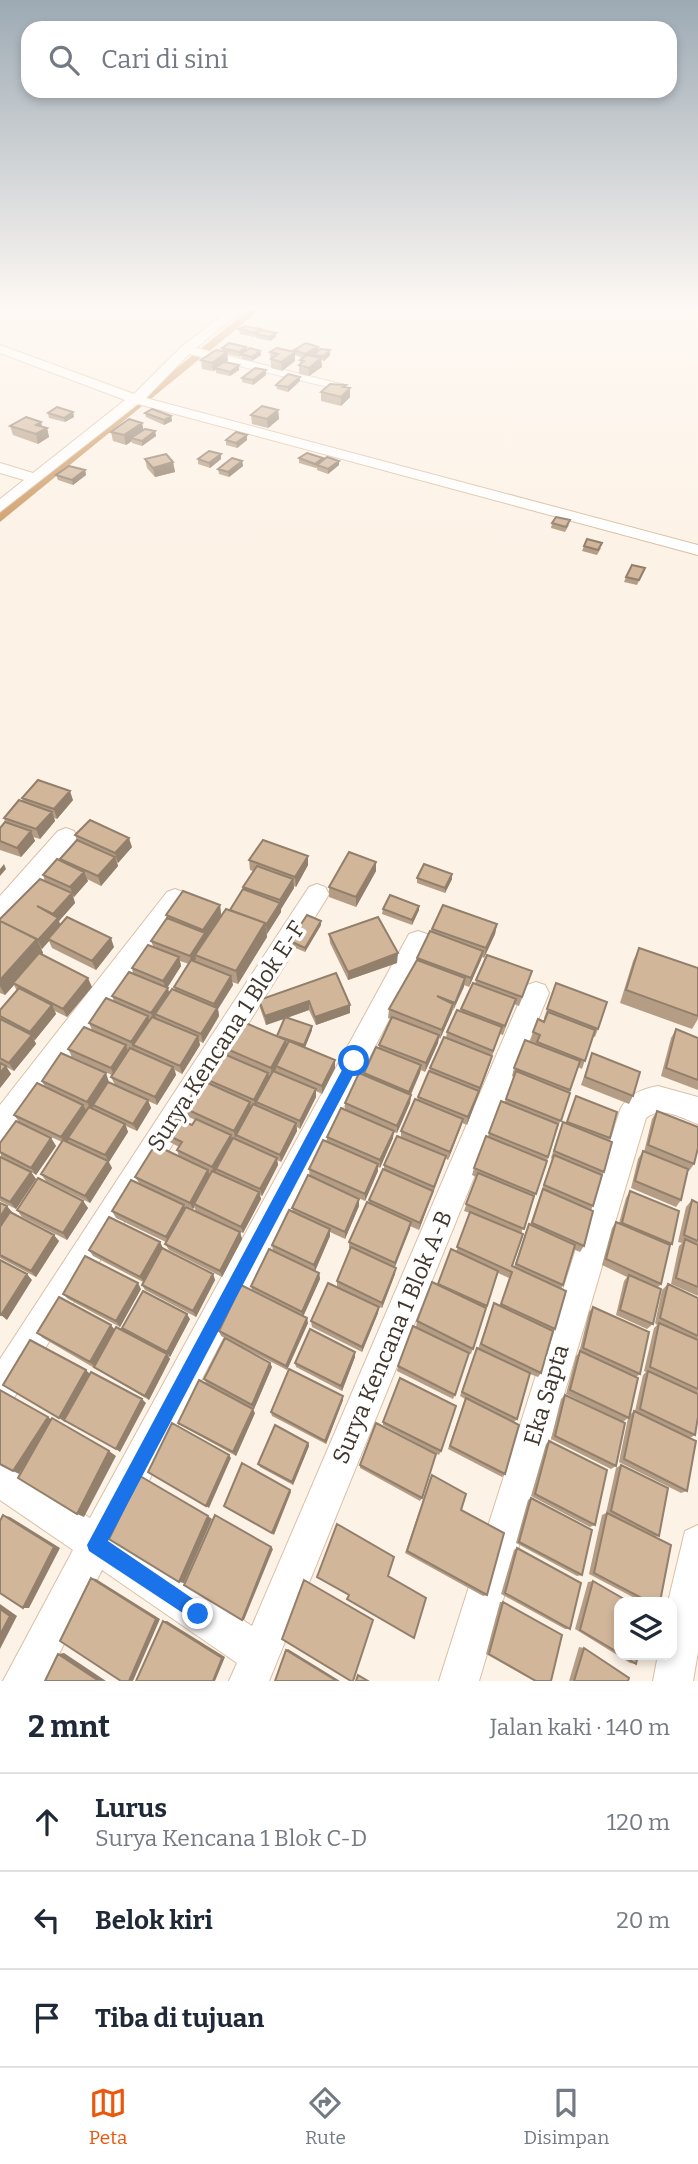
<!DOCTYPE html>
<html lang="id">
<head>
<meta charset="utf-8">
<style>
  body { margin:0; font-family:Bitter,serif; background:#f2f2f3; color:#1f2937 }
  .controls { position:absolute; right:21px; bottom:21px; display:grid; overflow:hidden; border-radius:14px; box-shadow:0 4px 10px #0003 }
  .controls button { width:63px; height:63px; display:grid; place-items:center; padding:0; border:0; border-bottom:2px solid #e0e1e3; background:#fff; color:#1f2937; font:35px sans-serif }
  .stop { position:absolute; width:21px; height:21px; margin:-16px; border:5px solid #1a73e8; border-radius:50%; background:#fff }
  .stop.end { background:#1a73e8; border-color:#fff; box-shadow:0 2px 7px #0008 }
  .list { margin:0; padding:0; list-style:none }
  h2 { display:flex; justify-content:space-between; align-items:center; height:91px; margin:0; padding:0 28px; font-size:30px }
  h2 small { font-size:23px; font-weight:400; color:#747a83 }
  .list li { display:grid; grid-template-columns:46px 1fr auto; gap:21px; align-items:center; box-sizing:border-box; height:98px; padding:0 28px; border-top:2px solid #e0e1e3 }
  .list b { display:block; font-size:26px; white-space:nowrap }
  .list p { margin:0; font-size:23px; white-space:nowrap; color:#747a83 }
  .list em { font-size:23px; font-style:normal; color:#747a83 }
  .icon { flex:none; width:38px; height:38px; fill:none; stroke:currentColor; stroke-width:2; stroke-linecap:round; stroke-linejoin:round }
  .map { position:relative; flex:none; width:698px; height:1681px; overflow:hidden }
  .search { position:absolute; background:#fff; box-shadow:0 4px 10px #0003; left:21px; right:21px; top:21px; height:77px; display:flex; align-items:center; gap:18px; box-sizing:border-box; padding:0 24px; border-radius:21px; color:#747a83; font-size:26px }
  .sheet { height:385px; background:#fff }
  nav { display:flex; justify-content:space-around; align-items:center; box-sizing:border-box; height:98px; border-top:2px solid #e0e1e3; background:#fff; font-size:19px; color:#747a83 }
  nav a { display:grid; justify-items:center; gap:4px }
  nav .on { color:#ea580c }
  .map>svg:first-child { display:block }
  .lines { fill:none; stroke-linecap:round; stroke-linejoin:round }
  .canal { fill:#ce9c66; fill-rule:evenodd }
  .minor-casing { stroke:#dbbfa4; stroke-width:2 }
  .minor { fill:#fff; fill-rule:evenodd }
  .wall { fill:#b49d84; fill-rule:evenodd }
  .shaded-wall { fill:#927f6c }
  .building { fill:#d1b69a; stroke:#927f6c; stroke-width:2 }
  .route { fill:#1a73e8 }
  .labels { text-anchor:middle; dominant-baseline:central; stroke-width:7; stroke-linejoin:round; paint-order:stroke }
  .near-street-label { font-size:23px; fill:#41362b; stroke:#fff }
</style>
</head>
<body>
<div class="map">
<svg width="698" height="1681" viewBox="0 0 698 1681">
  <rect width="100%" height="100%" fill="#fdf2e6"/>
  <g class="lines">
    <path class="canal" d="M251,308H262L0,522V511Z"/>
    <defs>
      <path id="minor" d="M232,308H245L196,348L345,385V391L189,354L146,398L698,545V555L138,404L0,512V499L24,480L0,473V463L33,473L125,400L0,353V345L134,394L182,346Z
        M66,828L74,831L77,837L74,843L9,920L0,923V896L58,831Z
        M317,884L325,887L329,894L325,901L12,1401L0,1406V1359L309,887Z
        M175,889L183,892L187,899L183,906L10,1138L0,1142V1105L167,892Z
        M418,931L427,934L430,941L119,1538L252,1626L523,993L527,985L536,982L545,985L549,993L269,1681H229L237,1663L102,1570L45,1681H3L73,1550L0,1500V1461L90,1518L409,934Z
        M658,1086L698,1097V1124C681,1118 662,1105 646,1118L479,1681H439L620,1110C627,1095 641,1089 658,1086Z
        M698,1525V1652L693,1681H653L658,1655H672V1602H668L685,1531Z"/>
    </defs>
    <use href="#minor" class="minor-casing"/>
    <use href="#minor" class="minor"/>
  </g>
  <path class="wall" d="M239,329L276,337L270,341L256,338V336L254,337L240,334Z
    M246,347L247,350L260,351L261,355L252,361L242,359L241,356L240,357L227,354L228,361L226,362L239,370L230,376L216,373V370L213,371L202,369L201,360L222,351V348Z
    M294,350H330V355L324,361L321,360L322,367L309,376L299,374V365L300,364V360L303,358L295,355V361L282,371L271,368L270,352H294Z
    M266,370V375L253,385L242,382V378Z
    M300,381L288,392L277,389L276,385Z
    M346,387L350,397L341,406L321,401V392Z
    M278,410L279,419L268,428L252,424L251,415Z
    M73,412L74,417L65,422L49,418L48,413Z
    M145,413L171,416L172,421L164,425L146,417Z
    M142,423L143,430L155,431L156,436L142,446L132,443V441L126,445L113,441L111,432Z
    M10,426L43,427L47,428L49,437L38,444L13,435Z
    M226,440H247L237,448L226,445Z
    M221,454V459L210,468L198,464V459Z
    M299,458H323V460L339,465L328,474L317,470V468H316L299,463Z
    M145,459L173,462L175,472L155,477L147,468Z
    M242,461L243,466L229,477L219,474L218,469Z
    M85,470L86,475L73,485L58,480L56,475Z
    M552,523L569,525L565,532L551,528Z
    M584,546L601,548L597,555L582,551Z
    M645,568L637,585L624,582L626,577Z
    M22,798L73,800L57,819L54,818L55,821L40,839L33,837L35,841L21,857L0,850V828L5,822L4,818L23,802Z
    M75,835L132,847L118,863L117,862L118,866L101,886L87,879L88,881L74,897L73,896L75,903L59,921L60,925L114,947L96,970L52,948L49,941L42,949L41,948L43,953L41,955L92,987L67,1017L55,1011L56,1014L35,1040H34L36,1044L14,1071L6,1067L11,1074L0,1088V1010L17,991L14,985L5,995L0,993V919L45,881L43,875L61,861L60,859L77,840Z
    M249,860L308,865L296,887L294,886V888L281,909V912L267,934V937L238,984L232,982L233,985L218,1009L219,1016L203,1043L199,1041L200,1045L182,1074L175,1070L176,1075L157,1105L148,1101L151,1108L137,1131L126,1126L128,1132L109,1162L112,1168L90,1203L46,1181L41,1174L62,1142L19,1122L14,1115L45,1087L42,1081L109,1082L115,1085L111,1077L112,1075L72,1057L68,1049L92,1030L89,1023L114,1001L112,996L133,974L132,968L153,946L151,941L167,919L166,915L220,905L221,915L206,939L230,910L243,889V887L253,871L250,870ZM180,961L189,964L174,987L175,990L169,993L167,987L181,966Z
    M376,862V871L356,907L329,897V887Z
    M417,878L452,879L445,893L417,883Z
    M419,906V910L412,925L382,914L383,909Z
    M321,921V925L305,952L291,946L290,941Z
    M497,924L495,934L484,958L482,957L469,987L464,985L440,1039L439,1038L438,1043L425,1072L421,1070L411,1095L410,1103L397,1133L393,1132V1138L380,1168L378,1167V1171L365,1201L310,1176L309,1169L327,1141V1137L345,1110V1103L364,1075L379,1048V1045L391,1019L388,1018L389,1009L417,961V958L431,932L432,929Z
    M329,934L397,963L348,980L330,943Z
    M639,948L698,968V1019L692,1029L620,1003L633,961Z
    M476,980H529L519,1006L514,1004L503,1035L500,1034L492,1056L490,1064L467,1125L462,1123L448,1160L445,1158L419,1230L410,1226L395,1267V1274L382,1308L337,1287V1281L350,1249L349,1248V1242L369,1203V1200L384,1169V1165L401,1137V1131L417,1100L430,1068L446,1038L447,1032L461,1011L475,984Z
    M556,983L598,1029L595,1037L593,1036L582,1069L578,1067L536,1194L532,1201L521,1234L512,1266L514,1267L526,1231L529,1224L530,1225L552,1159L551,1158L560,1130L563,1122L566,1123L576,1096L610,1138L604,1172L602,1176L593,1206L591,1210L584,1246L580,1252L573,1249L563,1285L561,1289L555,1329L541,1373L538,1377L530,1374L517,1419L514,1422L505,1474L502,1477L448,1449L465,1399L460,1396L475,1353L477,1348L478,1349L494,1303L500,1306L509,1278L498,1273L471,1354L416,1327L417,1321L438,1285L451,1249L456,1252L470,1213L464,1211L476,1177L472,1175L474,1168L488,1136L501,1101L505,1102L514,1077L512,1076L514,1068L537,1044L530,1041L533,1032L544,1022L545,1019L544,1018Z
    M259,1000L350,1005V1013L316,1025L309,1010L287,1018L312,1026V1030L305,1047L335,1060V1068L322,1094L316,1091V1097L300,1129L297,1127V1131L281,1162L277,1160L278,1165L262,1196L260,1195L261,1199L243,1233L196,1211L194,1207L193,1209L184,1205L185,1208L240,1232L242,1239L222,1277L169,1250L165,1244L166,1242L116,1218L112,1211L139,1183L135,1177L179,1157L177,1150L179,1147L168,1141L165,1134L192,1125L195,1120L187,1116L184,1108L202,1081L201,1077L221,1053L220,1046L277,1036L284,1019L266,1025L260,1008Z
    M676,1029L698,1038V1090L661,1076L671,1038Z
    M592,1053L633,1096L629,1104L581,1085Z
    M657,1111L694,1164L689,1171H688L681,1200L676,1207L631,1188L638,1159L643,1151L644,1152L652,1119Z
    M51,1138L56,1146L36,1175L31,1172L36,1179L16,1209L0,1201V1157H1L0,1143Z
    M630,1191L672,1244L669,1247L661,1284L658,1287L653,1324L647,1329L616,1315L624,1281L627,1277L602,1265L612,1228L616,1222L619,1223L626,1198Z
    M692,1200L698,1203V1296L671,1284L679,1246L682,1243L678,1242L686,1207Z
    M83,1201L88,1208L67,1240L22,1217L17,1210Z
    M0,1203L13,1214L59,1241L36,1277L0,1258Z
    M359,1206L345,1239L330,1232V1236L315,1271L319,1273L320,1279L303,1316L308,1323L287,1370L221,1336L219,1331L252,1291L251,1286L273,1251L272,1245L293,1212L292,1208Z
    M160,1242L163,1249L213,1274L215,1280L196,1317L145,1290L142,1285L143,1282L93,1256L89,1250Z
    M668,1284L698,1298V1417L695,1435L690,1438L687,1491L681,1493L619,1462L628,1418L623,1422L566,1394L576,1356L579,1353L589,1312L593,1307L640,1374L636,1377L629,1415L635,1411L643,1375L646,1372L644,1371L654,1328L657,1325L655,1323L662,1290Z
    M141,1289L120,1327L68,1299L63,1294Z
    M378,1313L362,1352L312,1327L311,1321Z
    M190,1319L170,1357L168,1356L170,1359L149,1400L43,1338L37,1333L114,1330L126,1333L122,1328Z
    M355,1352V1357L342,1391L296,1367L295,1363Z
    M270,1363L272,1367L254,1409L207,1384L204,1379Z
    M398,1366L455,1395L453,1399L397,1371Z
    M565,1395L616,1466L611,1469L551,1439L561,1399Z
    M343,1396V1400L326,1444L272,1416L271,1412Z
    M255,1413L236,1456L182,1426L178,1423Z
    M383,1422L441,1451L439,1455L383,1425Z
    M549,1441L595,1525L590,1527L531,1496L546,1444Z
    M308,1443L309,1446L293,1485L260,1467L258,1464Z
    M360,1465L422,1498L420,1501L360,1468Z
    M621,1465L659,1536L655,1537L660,1602H642L589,1574L602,1515L606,1513L616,1468Z
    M432,1475L461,1510L487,1595L483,1596L405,1553L430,1479Z
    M531,1498L582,1575L577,1576L516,1543L528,1500Z
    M517,1548L570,1629H565L501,1594L514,1550Z
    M593,1581L619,1602V1655H638L636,1664L630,1663L575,1629L588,1582Z
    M500,1602H503L551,1681H534L486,1654Z
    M579,1647L584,1648L628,1681H569Z"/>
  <path class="shaded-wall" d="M276,333V337L270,341L269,337Z
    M246,347L247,352L241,354L240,357L239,352Z
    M318,347V352L305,358V354Z
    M330,350V355L324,361V356Z
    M260,351L261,355L252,361V357Z
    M227,352L228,361L217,368H215L216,370L213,371L212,363Z
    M295,352V361L282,371L281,362Z
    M321,358L322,367L309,376V368Z
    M239,365V370L230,376V372Z
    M266,370V375L253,385V380Z
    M300,377V381L288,392V387Z
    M346,385V393L350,388V397L341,406V397L343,387Z
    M278,410L279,419L268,428L267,419Z
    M73,412L74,417L65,422L64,418Z
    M171,416L172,421L164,425V420Z
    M41,422L43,430L47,428L49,437L38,444L36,434V425Z
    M142,423L144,432L131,438L132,441L126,445L124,435Z
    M155,431L156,436L142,446V441Z
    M247,435V440L237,448L236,443Z
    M221,454V459L210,468L209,463Z
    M242,461L243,466L229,477L228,472Z
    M339,461V465L328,474V469Z
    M173,462L175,472L155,477L153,468Z
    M85,470L86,475L73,485L72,480Z
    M70,791L73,800L57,819L54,809Z
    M52,812L55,821L40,839L36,829Z
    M31,831L35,841L21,857L17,848Z
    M129,838L132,847L118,863L115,853Z
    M308,856V865L296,887L295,877Z
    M115,857L118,866L101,886L98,876Z
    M376,862V871L356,907V897Z
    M4,864L6,869L0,876V869Z
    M84,872L88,881L74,897L70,887Z
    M452,874V879L445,893V888Z
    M293,879L294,888L281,909V912L267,934L266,925L280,903V900Z
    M72,893L75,903L59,921L61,927L48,939L49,941L42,949L38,940L55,920L53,914Z
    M220,905L221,915L206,938L207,942L195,955L196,959L192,965L190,956L204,934L203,930Z
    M419,906V910L412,925V920Z
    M321,921V925L305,952V948Z
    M265,923L267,937L238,984L236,971Z
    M497,924L495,934L484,958L486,948Z
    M111,938L114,947L96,970L92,961Z
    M37,939L43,953L15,984L13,983L14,985L5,995L0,986V980Z
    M483,951L481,960L469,987L471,978Z
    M398,953L397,963L348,980V972Z
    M179,957L181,966L166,990L163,981Z
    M231,976L233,985L218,1009L219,1016L203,1043L201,1034L215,1011L214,1004Z
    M88,978L92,987L67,1017L63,1009Z
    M465,978L464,987L453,1011L455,1003Z
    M168,988L170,996L155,1014L156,1018L154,1021L151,1013Z
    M309,1001V1010L266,1025L265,1016Z
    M453,1004L452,1012L440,1039L442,1030Z
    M52,1005L56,1014L35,1040L30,1032Z
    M350,1005V1013L316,1025L315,1017Z
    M148,1016L151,1024L133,1045L134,1050L131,1042Z
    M312,1026V1030L304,1050V1045Z
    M32,1035L36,1044L14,1071L9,1063Z
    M439,1035L438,1043L425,1072L426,1063Z
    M198,1036L200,1045L182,1074L180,1066Z
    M286,1040L287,1049L276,1066V1069L272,1076L271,1068Z
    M126,1045L129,1054L114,1076L111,1068Z
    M492,1056L490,1064L467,1125L468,1117Z
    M335,1060V1068L322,1094V1086Z
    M421,1065L420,1073L408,1100L409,1092Z
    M6,1066L11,1074L0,1088V1073Z
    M173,1067L176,1075L157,1105L155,1097Z
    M106,1073L109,1082L91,1110L87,1102Z
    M268,1073L270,1081L256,1102L257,1105L255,1108L254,1100Z
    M316,1089V1097L300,1129V1121Z
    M411,1095L410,1103L397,1133V1126Z
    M148,1100L151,1108L137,1131L133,1124Z
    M250,1102L251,1110L235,1138L234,1131Z
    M83,1105L87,1112L66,1144L61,1137Z
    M463,1119L461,1127L448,1160L450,1152Z
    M296,1123L297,1131L281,1162L280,1155Z
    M125,1124L128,1132L109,1162L105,1155Z
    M394,1131L393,1138L380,1168V1160Z
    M231,1135L233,1142L214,1174L212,1167Z
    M51,1138L56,1146L36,1175L31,1168Z
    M446,1156L444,1164L419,1230L420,1223Z
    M277,1158L278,1165L262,1196L260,1189Z
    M108,1161L112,1168L90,1203L85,1196Z
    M378,1164V1171L365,1201V1194Z
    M208,1170L210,1177L194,1204V1207L193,1209L190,1203Z
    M31,1172L36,1179L16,1209L10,1202Z
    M259,1192L261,1199L243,1233L241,1227Z
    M359,1199V1206L345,1239V1232Z
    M83,1201L88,1208L67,1240L63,1233Z
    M184,1205L187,1212L169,1244L166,1237Z
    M7,1206L13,1213L0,1232V1217Z
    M411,1222L410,1229L394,1269L395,1263Z
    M330,1229V1236L315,1271L314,1265Z
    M240,1232L242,1239L222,1277L220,1271Z
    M54,1235L59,1241L36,1277L31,1271Z
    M160,1242L163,1248L144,1282L140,1277Z
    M396,1268L395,1274L382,1308V1303Z
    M319,1273L320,1279L303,1317L302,1312Z
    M27,1274L32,1280L7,1320L1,1315Z
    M213,1274L215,1280L196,1317L193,1311Z
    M138,1283L141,1289L120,1327L116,1321Z
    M379,1307L378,1313L362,1352V1347Z
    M187,1314L190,1319L170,1357L167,1352Z
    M307,1318L308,1323L287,1370L286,1366Z
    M111,1325L115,1330L95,1367L90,1362Z
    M355,1352V1357L342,1391L341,1386Z
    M167,1354L170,1359L149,1400L145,1396Z
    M270,1363L272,1367L254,1409L252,1405Z
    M86,1370L91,1375L65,1422L59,1418Z
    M343,1396V1400L326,1444L325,1441Z
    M142,1399L146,1403L120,1452L116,1449Z
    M253,1409L255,1413L236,1456L233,1452Z
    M48,1417L54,1421L19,1474L13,1471Z
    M308,1443L309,1446L293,1485L292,1482Z
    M109,1451L116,1456L84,1517L77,1514Z
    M229,1455L231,1458L209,1508L206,1506Z
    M290,1490L291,1492L274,1535L272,1533Z
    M3,1515L10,1517L60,1548L29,1608H23Z
    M208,1516L212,1519L184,1583L179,1582Z
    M271,1547L273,1549L244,1620H242Z
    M91,1578L96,1579L160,1619L133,1681H129Z
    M0,1604L17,1616L0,1649Z
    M163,1621H167L225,1657L215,1681H213Z
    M288,1649L340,1681H337L286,1650Z
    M64,1653L106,1681H99L58,1654Z"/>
  <path class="building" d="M245,326L260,329L254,333L239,329Z
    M262,330L276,333L269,337L256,334Z
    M229,343L246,347L239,352L222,348Z
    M306,343L318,347L305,354L294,350Z
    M250,348L260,351L252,357L241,354Z
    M277,348L295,352L281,362L271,359L278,354L270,352Z
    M320,349L330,350L324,356L314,355Z
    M216,350L227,352L212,363L201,360Z
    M307,355L321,358L309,368L299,365L304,361L300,360Z
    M224,362L239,365L230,372L215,368Z
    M255,368L266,370L253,380L242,378Z
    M288,374L300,377L288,387L276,385Z
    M330,384L346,385L343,387L350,388L341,397L321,392Z
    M262,406L278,410L267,419L251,415Z
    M57,407L73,412L64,418L48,413Z
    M152,409L171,416L164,420L145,413Z
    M26,417L41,422L36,425L47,428L36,434L10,426Z
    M129,419L142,423L124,435L111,432Z
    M145,429L155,431L142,441L131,438Z
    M236,432L247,435L236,443L226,440Z
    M209,451L221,454L209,463L198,459Z
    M307,453L323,458L315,464L299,458Z
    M166,454L173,462L153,468L145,459Z
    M327,457L339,461L328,469L317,465Z
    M232,458L242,461L228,472L218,469Z
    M69,466L85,470L72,480L56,475Z
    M556,517L570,520L566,527L552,523Z
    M587,539L602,543L598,550L584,546Z
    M632,565L645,568L639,580L626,577Z
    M38,780L70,791L54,809L22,798Z
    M19,800L52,812L36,829L4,818Z
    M90,820L129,838L115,853L75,835Z
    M5,822L31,831L17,848L0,841V828Z
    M77,840L115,857L98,876L60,859Z
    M263,840L308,856L295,877L249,860Z
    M349,852L376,862L356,897L329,887Z
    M57,859L84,872L70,887L43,875Z
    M424,864L452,874L445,888L417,878Z
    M257,866L293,879L280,900L243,887Z
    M40,879L72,893L53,914L37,906L58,918L38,940L0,921V919Z
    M243,889L280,903L266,925H265V923L230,910Z
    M183,891L220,905L203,930L166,915Z
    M390,895L419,906L412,920L383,909Z
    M443,905L497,924L486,948L432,929Z
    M226,909L265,923L236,971L195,955Z
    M307,915L321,921L305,948L290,941Z
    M67,917L111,938L92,961L48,939Z
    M378,917L398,953L348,972L329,934Z
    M167,918L205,933L190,956L151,941Z
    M0,921L37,939L0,980Z
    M430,931L483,951L471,978L417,958Z
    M148,945L179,957L163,981L132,968Z
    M639,948L698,968V1016L626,990Z
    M39,953L88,978L63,1009L13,983Z
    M487,955L532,971L522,997L476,980Z
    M191,960L231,976L214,1004L174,987Z
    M417,960L465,978L455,1003L437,996L453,1004L442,1030L389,1009Z
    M129,972L168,988L151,1013L112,996Z
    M336,973L350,1005L315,1017L309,1001L265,1016L259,1000Z
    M473,983L516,999L505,1026L461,1009Z
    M556,983L607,1002L598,1029L547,1009Z
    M19,988L52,1005L30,1032L0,1016V1010Z
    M172,989L217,1008L201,1034L155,1014Z
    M106,998L148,1016L131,1042L89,1023Z
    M457,1010L502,1027L493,1051L447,1032Z
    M548,1012L595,1030L585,1061L537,1042L540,1035L533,1032L538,1019L544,1022Z
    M152,1017L198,1036L180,1066L133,1045Z
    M285,1017L312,1026L304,1045L277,1036Z
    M392,1017L439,1035L426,1063L379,1045Z
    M0,1019L32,1035L9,1063L0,1058Z
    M236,1019L286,1040L271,1068L220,1046Z
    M84,1027L126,1045L111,1068L68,1049Z
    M676,1029L698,1038V1080L666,1068Z
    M444,1037L492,1056L480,1088L430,1068Z
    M525,1040L580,1061L570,1090L514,1068Z
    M289,1041L335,1060L322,1086L276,1066Z
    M376,1047L421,1065L409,1092L364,1073Z
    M130,1048L173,1067L155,1097L111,1077Z
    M217,1051L268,1073L254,1100L201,1077Z
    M61,1053L106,1073L87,1102L42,1081Z
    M592,1053L640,1072L633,1096L585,1077Z
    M0,1063L6,1066L0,1073Z
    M273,1071L316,1089L300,1121L256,1102Z
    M429,1071L479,1091L468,1117L418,1097Z
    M516,1071L570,1093L561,1121L506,1099Z
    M359,1073L411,1095L397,1126L345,1103Z
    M201,1080L250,1102L234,1131L184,1108Z
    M108,1082L148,1100L133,1124L93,1105Z
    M37,1083L83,1105L61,1137L14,1115Z
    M576,1096L617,1112L610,1138L567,1122Z
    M415,1099L463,1119L450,1152L401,1131Z
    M501,1101L558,1124L548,1157L489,1133Z
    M253,1104L296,1123L280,1155L236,1135Z
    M89,1107L125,1124L105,1155L68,1138Z
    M341,1108L394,1131L380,1160L327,1137Z
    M657,1111L698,1127V1148L694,1164L648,1145Z
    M175,1118L192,1125L196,1119L231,1135L212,1167L177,1150L182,1142L165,1134Z
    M16,1121L51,1138L31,1168L0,1152V1143Z
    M563,1122L612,1142L604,1172L554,1151Z
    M397,1136L446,1156L434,1187L384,1165Z
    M486,1136L547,1161L536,1194L474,1168Z
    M233,1138L277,1158L260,1189L216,1169Z
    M63,1140L108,1161L85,1196L41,1174Z
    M323,1140L378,1164L365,1194L309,1169Z
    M155,1145L208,1170L190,1203L135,1177Z
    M643,1151L688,1169L681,1200L635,1181Z
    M554,1155L602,1175L593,1206L544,1185Z
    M0,1157L31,1172L10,1202L0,1197Z
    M383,1169L433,1191L420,1223L369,1200Z
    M212,1171L259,1192L241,1227L194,1204Z
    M478,1173L534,1196L524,1229L466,1204Z
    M308,1175L359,1199L345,1232L292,1208Z
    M38,1178L83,1201L63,1233L17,1210Z
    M131,1180L184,1205L166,1237L112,1211Z
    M543,1189L593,1211L584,1246L532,1223Z
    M630,1191L679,1211L672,1244L622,1223Z
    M692,1200L698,1203V1241L684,1235Z
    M367,1202L411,1222L395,1263L349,1242Z
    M0,1203L7,1206L0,1217Z
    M186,1207L240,1232L220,1271L165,1244Z
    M289,1210L330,1229L314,1265L272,1245Z
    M10,1212L54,1235L31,1271L0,1255V1227Z
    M470,1212L523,1234L512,1266L566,1291L555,1329L501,1304L512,1272L457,1247Z
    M109,1217L160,1242L140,1277L89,1250Z
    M616,1222L670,1245L661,1284L606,1259Z
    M529,1224L575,1245L563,1285L516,1264Z
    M685,1239L698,1245V1287L676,1278Z
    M351,1247L396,1268L382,1303L337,1281Z
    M162,1248L213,1274L193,1311L142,1285Z
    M269,1249L319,1273L302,1312L251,1286Z
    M451,1249L498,1271L487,1306L438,1284Z
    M85,1256L138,1283L116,1321L63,1294Z
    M0,1260L27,1274L1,1315L0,1314Z
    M629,1275L661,1289L653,1324L620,1310Z
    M432,1282L486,1308L473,1349L417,1321Z
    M328,1283L379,1307L362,1347L311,1321Z
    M668,1284L698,1298V1336L660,1318Z
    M241,1285L307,1318L286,1366L219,1331Z
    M143,1291L187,1314L167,1352L122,1328Z
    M59,1297L111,1325L90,1362L37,1333Z
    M494,1303L553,1331L541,1373L481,1344Z
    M593,1307L649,1332L640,1374L583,1348Z
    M659,1323L698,1340V1389L650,1367Z
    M413,1326L469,1353L455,1395L398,1366Z
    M116,1327L167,1354L145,1396L94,1367Z
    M310,1329L355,1352L341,1386L295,1363Z
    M225,1338L270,1363L252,1405L204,1379Z
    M30,1340L86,1370L59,1418L3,1385Z
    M477,1348L530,1373L517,1419L462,1392Z
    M580,1351L638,1378L629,1418L570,1390Z
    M289,1369L343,1396L325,1441L271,1412Z
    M648,1371L698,1394V1417L695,1435L640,1409Z
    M91,1372L142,1399L116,1449L64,1420Z
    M400,1378L456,1406L441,1451L383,1422Z
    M199,1380L253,1409L233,1452L178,1423Z
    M0,1390L48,1417L13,1471L0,1464Z
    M565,1395L625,1423L616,1466L555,1436Z
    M466,1398L519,1425L505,1474L450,1446Z
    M634,1411L696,1441L687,1491L624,1459Z
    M52,1418L109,1451L77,1514L18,1478Z
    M172,1423L229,1455L206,1506L148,1472Z
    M376,1423L436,1454L422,1498L360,1465Z
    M275,1425L308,1443L292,1482L258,1464Z
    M549,1441L607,1470L595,1525L535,1494Z
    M242,1463L290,1490L272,1533L224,1506Z
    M621,1465L668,1488L659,1536L611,1511Z
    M432,1475L466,1494L461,1510L504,1533L487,1595L407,1551Z
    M140,1476L208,1516L179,1582L109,1539Z
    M531,1498L592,1530L582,1575L519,1542Z
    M607,1513L671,1545L660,1602H649L594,1573Z
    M3,1515L54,1547L23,1608L0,1593V1521Z
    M215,1515L271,1547L242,1620L184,1585Z
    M337,1524L394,1557L388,1576L426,1598L414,1638L347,1599L349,1595L317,1577Z
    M517,1548L581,1583L570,1629L505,1593Z
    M91,1578L156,1619L129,1681H121L60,1641Z
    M304,1580L373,1620L353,1681H351L282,1639Z
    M593,1581L629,1602H619V1653L580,1630Z
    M503,1602L562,1635L551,1681H536L489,1654Z
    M0,1609L10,1616L0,1635Z
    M163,1621L222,1658L213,1681H136Z
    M584,1648L629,1678L628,1681H574Z
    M286,1650L337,1681H275Z
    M58,1654L99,1681H45Z
    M622,1655H638L636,1664Z
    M358,1675L368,1681H356Z"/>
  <linearGradient id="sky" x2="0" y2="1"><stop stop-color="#9daab4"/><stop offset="0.57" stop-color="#fef9f4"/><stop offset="1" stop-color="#fef9f4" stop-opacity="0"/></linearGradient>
  <rect width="698" height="543" fill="url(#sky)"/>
  <path class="route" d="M354,1055L360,1061L358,1066L108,1541L205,1607L208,1614L205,1621L198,1623L89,1551L87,1545L349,1057Z"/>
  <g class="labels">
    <g class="near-street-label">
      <text transform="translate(226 1036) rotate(-57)">Surya Kencana 1 Blok E-F</text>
      <text transform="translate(392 1337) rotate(-67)">Surya Kencana 1 Blok A-B</text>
      <text transform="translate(546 1395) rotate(-73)">Eka Sapta</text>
    </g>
  </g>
</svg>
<div class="controls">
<button><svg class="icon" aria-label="layers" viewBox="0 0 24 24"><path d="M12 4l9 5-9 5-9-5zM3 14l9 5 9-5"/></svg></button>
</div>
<div class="stop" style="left:354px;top:1061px"></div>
<div class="stop end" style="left:198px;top:1614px"></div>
<div class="search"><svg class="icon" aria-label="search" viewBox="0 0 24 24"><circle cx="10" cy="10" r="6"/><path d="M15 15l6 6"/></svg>Cari di sini</div>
</div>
<section class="sheet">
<h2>2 mnt<small>Jalan kaki · 140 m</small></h2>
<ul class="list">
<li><svg class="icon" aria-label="ahead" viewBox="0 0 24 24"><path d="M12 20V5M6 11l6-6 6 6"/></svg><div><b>Lurus</b><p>Surya Kencana 1 Blok C-D</p></div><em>120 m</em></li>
<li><svg class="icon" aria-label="left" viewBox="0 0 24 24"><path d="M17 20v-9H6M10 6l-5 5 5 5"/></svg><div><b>Belok kiri</b></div><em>20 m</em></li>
<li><svg class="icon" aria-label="arrive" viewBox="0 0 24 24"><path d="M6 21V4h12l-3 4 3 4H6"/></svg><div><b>Tiba di tujuan</b></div></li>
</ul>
</section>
<nav>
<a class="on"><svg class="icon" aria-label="map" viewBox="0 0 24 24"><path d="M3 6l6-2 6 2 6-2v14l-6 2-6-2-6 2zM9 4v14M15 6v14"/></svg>Peta</a>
<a><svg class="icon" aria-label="directions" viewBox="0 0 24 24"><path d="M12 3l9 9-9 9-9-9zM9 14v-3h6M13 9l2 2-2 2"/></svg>Rute</a>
<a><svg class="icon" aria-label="saved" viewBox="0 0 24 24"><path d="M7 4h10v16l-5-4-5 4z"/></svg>Disimpan</a>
</nav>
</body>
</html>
